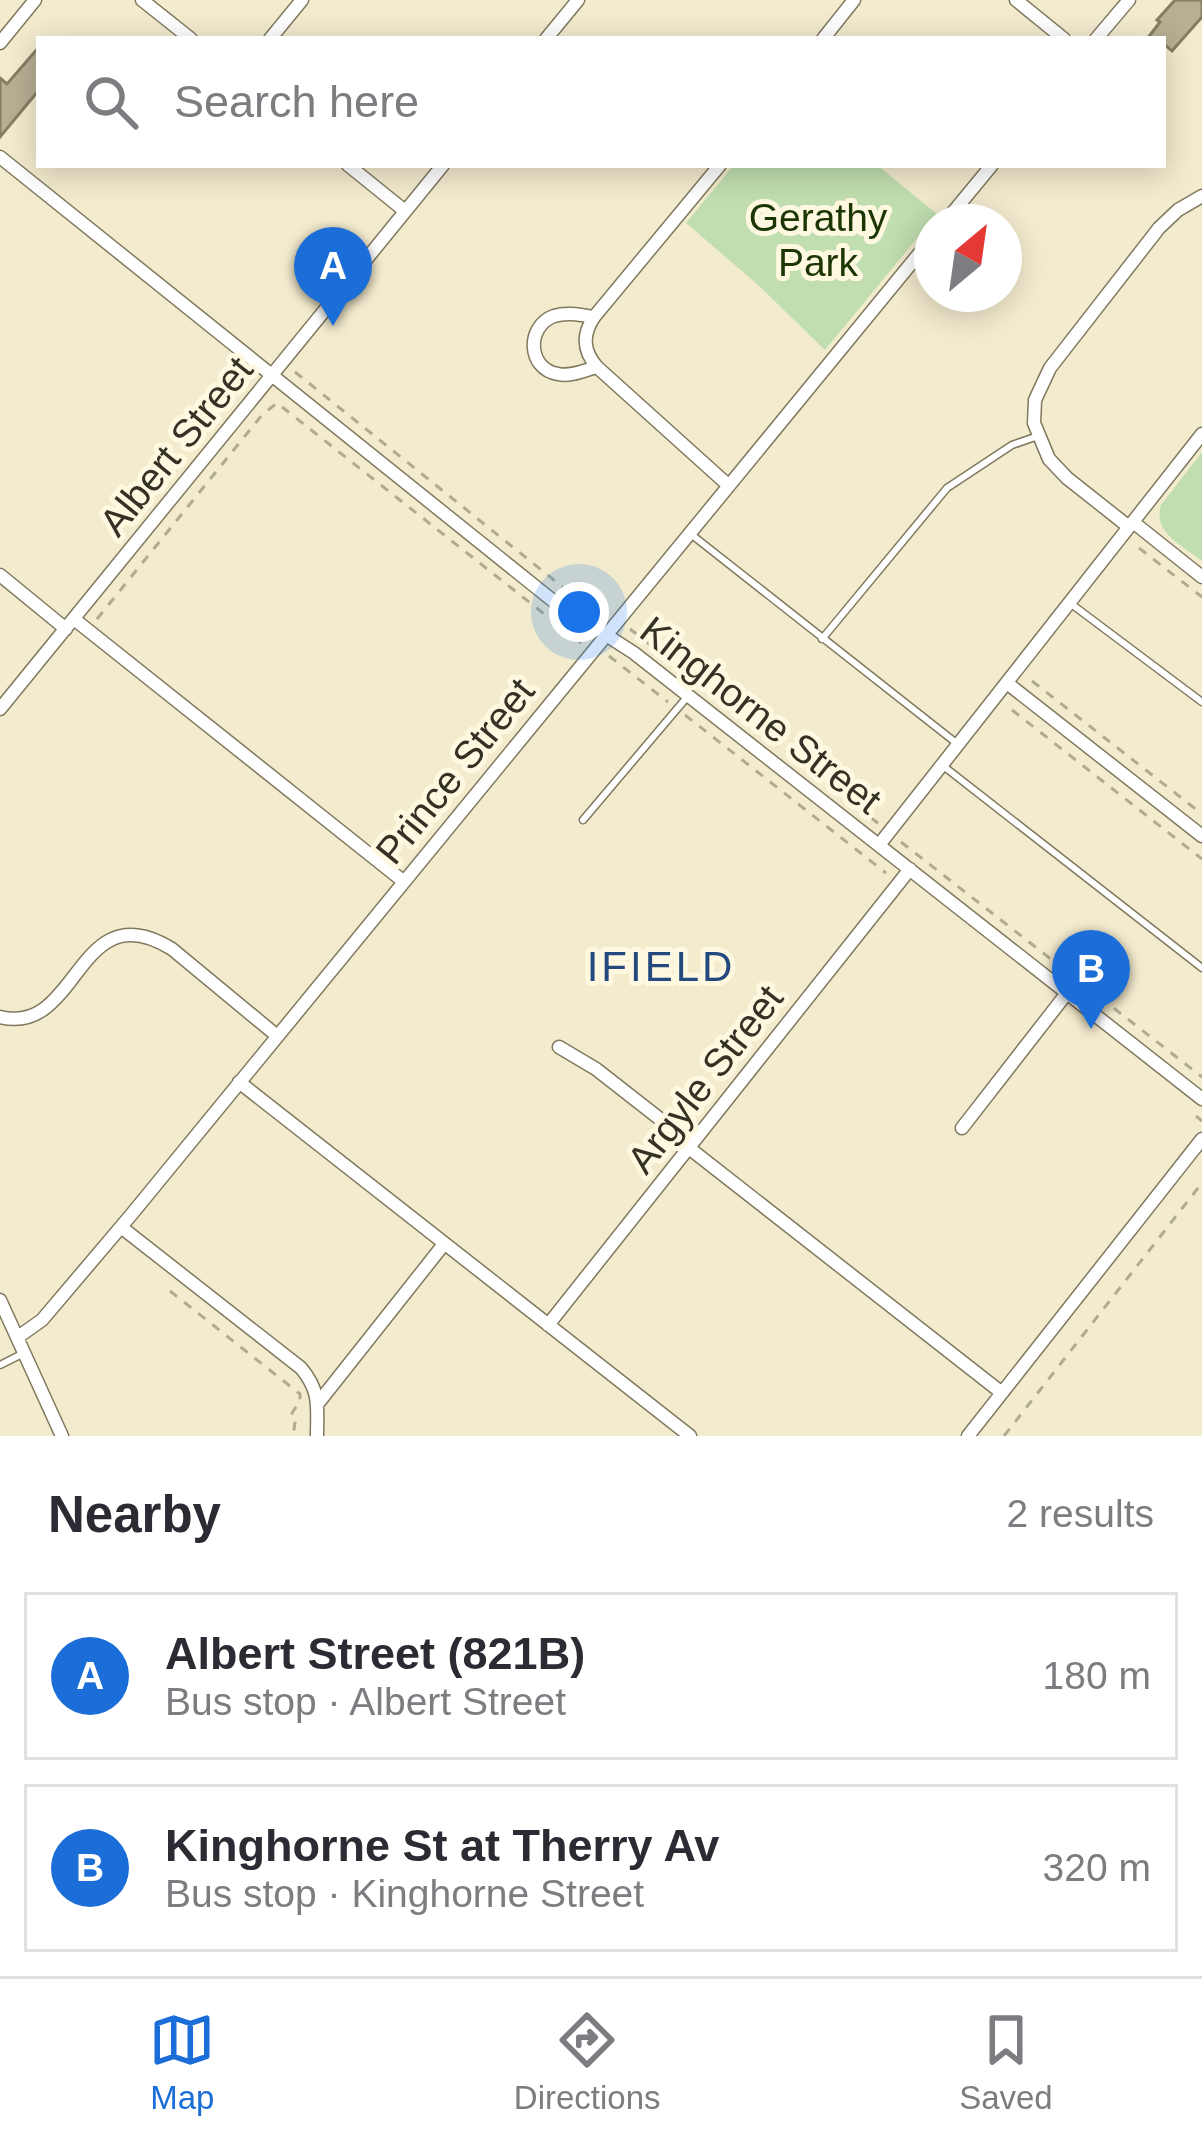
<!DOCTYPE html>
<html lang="en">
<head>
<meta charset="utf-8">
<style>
  body { margin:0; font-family:Helvetica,sans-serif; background:#f7f7f7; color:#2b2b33 }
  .compass { position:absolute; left:914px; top:204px; width:108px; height:108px; border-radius:50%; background:#fff; box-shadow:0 6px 30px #0003; rotate:29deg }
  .you { position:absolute; left:579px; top:612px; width:42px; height:42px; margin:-30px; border:9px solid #fff; border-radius:50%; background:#1a73e8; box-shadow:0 0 0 18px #1a73e833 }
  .badge { display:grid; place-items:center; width:78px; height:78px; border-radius:50%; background:#1b6dd7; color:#fff; font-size:39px; font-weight:700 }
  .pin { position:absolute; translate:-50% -99px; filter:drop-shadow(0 3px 6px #0008) }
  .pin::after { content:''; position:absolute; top:63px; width:42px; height:36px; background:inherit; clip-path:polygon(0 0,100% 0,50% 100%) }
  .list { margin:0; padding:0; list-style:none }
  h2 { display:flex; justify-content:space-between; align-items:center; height:156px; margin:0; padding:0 48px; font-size:51px }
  h2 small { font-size:39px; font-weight:400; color:#7c7c81 }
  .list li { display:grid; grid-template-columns:78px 1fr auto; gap:36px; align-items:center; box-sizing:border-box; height:168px; margin:0 24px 24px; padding:0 24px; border:3px solid #e1e1e2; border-radius:0px }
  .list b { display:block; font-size:45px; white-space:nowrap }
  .list p { margin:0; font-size:39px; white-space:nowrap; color:#7c7c81 }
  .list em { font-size:39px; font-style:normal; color:#7c7c81 }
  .icon { flex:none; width:66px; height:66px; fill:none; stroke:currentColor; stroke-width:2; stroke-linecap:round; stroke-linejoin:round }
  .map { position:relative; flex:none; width:1202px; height:1436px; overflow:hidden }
  .search { position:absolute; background:#fff; box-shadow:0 6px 30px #0003; left:36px; right:36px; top:36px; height:132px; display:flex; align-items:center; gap:30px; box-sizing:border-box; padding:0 42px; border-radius:0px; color:#7c7c81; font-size:45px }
  .sheet { height:540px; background:#fff }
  nav { display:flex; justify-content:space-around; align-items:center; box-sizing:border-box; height:168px; border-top:3px solid #e1e1e2; background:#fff; font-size:33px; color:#7c7c81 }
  nav a { display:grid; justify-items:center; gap:6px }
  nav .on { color:#1b6dd7 }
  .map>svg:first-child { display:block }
  .green { fill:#c0deaf }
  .building { fill:#b7af93; stroke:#857e63; stroke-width:3 }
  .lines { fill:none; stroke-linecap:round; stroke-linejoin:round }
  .service-casing { stroke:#80795e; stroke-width:9 }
  .minor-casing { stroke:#80795e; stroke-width:15 }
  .path { stroke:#b0aa93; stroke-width:3; stroke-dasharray:9 9; stroke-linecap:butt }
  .service { stroke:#fff; stroke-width:6 }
  .minor { stroke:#fff; stroke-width:12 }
  .labels { text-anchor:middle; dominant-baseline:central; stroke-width:10; stroke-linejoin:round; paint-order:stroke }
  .park-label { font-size:39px; fill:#1b3603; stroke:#fff8e1 }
  .street-label { font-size:39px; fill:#343125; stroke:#fff8e1 }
  .neighbourhood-label { font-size:42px; letter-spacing:3px; fill:#24497f; stroke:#fff8e1 }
</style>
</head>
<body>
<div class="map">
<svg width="1202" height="1436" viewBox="0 0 1202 1436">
  <rect width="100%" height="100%" fill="#f3ebce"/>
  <path class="green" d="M734,165H877L937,214L825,350L757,284L686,223Z
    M1202,452V561C1183,546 1152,533 1161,505Z"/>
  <path class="building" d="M1175,0H1202V17L1172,51L1163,43V39H1147L1160,22L1157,20Z
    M39,47V90L0,137V78L7,84Z"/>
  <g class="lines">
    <defs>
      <path id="service" d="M692,535L955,742
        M1070,603L1202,702
        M822,639L947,488L1012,445L1038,436
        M942,765L1202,968
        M583,820L688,696
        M0,1365L22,1354"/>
      <path id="minor" d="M142,0L191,39
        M1016,0L1064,39
        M270,39L302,0
        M546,39L578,0
        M823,39L854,0
        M1096,39L1129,0
        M0,43L35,0
        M0,157L552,600L634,653L1202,1099
        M348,165L405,211
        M720,165L594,317C582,335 583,351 597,367L728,485
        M945,222L992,165
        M594,317C581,315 567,312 554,316C526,326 527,369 558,374C571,377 585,370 597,367
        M1133,522L1202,577
        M1129,527L1067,478L1049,459L1034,423L1035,400L1050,368L1159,228L1178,210L1202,196
        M0,575L66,629
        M74,619L403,881
        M1007,683L1202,836
        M0,709L443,165
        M879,845L1202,434
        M0,1017C80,1037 76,890 172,949L276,1035
        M559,1047L596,1069L692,1144
        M239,1082L690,1436
        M962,1128L1067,993
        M689,1148L1002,1393
        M121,1227L301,1368C321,1392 317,1407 317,1436
        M0,1300L62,1436
        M548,1325L910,869
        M18,1337L42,1320L131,1215L932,238
        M319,1402L444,1244
        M968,1436L1202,1139"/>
    </defs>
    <use href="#service" class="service-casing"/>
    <use href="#minor" class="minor-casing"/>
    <path class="path" d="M295,372L580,601L598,612H607
      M1139,548L1202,597
      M97,619L262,415L277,403L581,643
      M630,629L879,824
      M609,656L668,702
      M1032,681L1202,814
      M1012,710L1202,859
      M685,715L886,873
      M901,842L1202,1077
      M1196,1116L1202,1121
      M170,1291L300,1394V1401L292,1413L296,1416L293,1436
      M1004,1436L1202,1183"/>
    <use href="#service" class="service"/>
    <use href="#minor" class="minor"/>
  </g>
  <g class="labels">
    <g class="park-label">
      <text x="818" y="217">Gerathy<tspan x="818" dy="45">Park</tspan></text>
    </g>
    <g class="street-label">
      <text transform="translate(176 446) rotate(-51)">Albert Street</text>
      <text transform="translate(761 715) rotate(38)">Kinghorne Street</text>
      <text transform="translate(455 771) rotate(-51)">Prince Street</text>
      <text transform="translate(705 1079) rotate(-52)">Argyle Street</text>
    </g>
    <g class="neighbourhood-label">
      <text x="661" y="966">IFIELD</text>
    </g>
  </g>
</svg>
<svg class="compass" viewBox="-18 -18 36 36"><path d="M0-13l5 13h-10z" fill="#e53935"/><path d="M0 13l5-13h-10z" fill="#7c7c81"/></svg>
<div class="you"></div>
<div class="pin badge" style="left:333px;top:326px">A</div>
<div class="pin badge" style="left:1091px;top:1029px">B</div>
<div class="search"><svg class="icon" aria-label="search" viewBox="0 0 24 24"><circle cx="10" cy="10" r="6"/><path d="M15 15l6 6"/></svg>Search here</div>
</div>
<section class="sheet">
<h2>Nearby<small>2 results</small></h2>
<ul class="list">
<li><span class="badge">A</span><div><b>Albert Street (821B)</b><p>Bus stop · Albert Street</p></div><em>180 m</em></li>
<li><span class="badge">B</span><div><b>Kinghorne St at Therry Av</b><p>Bus stop · Kinghorne Street</p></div><em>320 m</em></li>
</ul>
</section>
<nav>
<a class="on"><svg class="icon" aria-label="map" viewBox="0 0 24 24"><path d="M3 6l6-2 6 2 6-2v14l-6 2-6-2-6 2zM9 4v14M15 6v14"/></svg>Map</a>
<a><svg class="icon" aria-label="directions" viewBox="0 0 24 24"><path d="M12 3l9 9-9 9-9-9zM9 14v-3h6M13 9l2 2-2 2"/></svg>Directions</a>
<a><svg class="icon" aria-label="saved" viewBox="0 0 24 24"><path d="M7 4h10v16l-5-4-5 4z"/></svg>Saved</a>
</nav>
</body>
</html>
